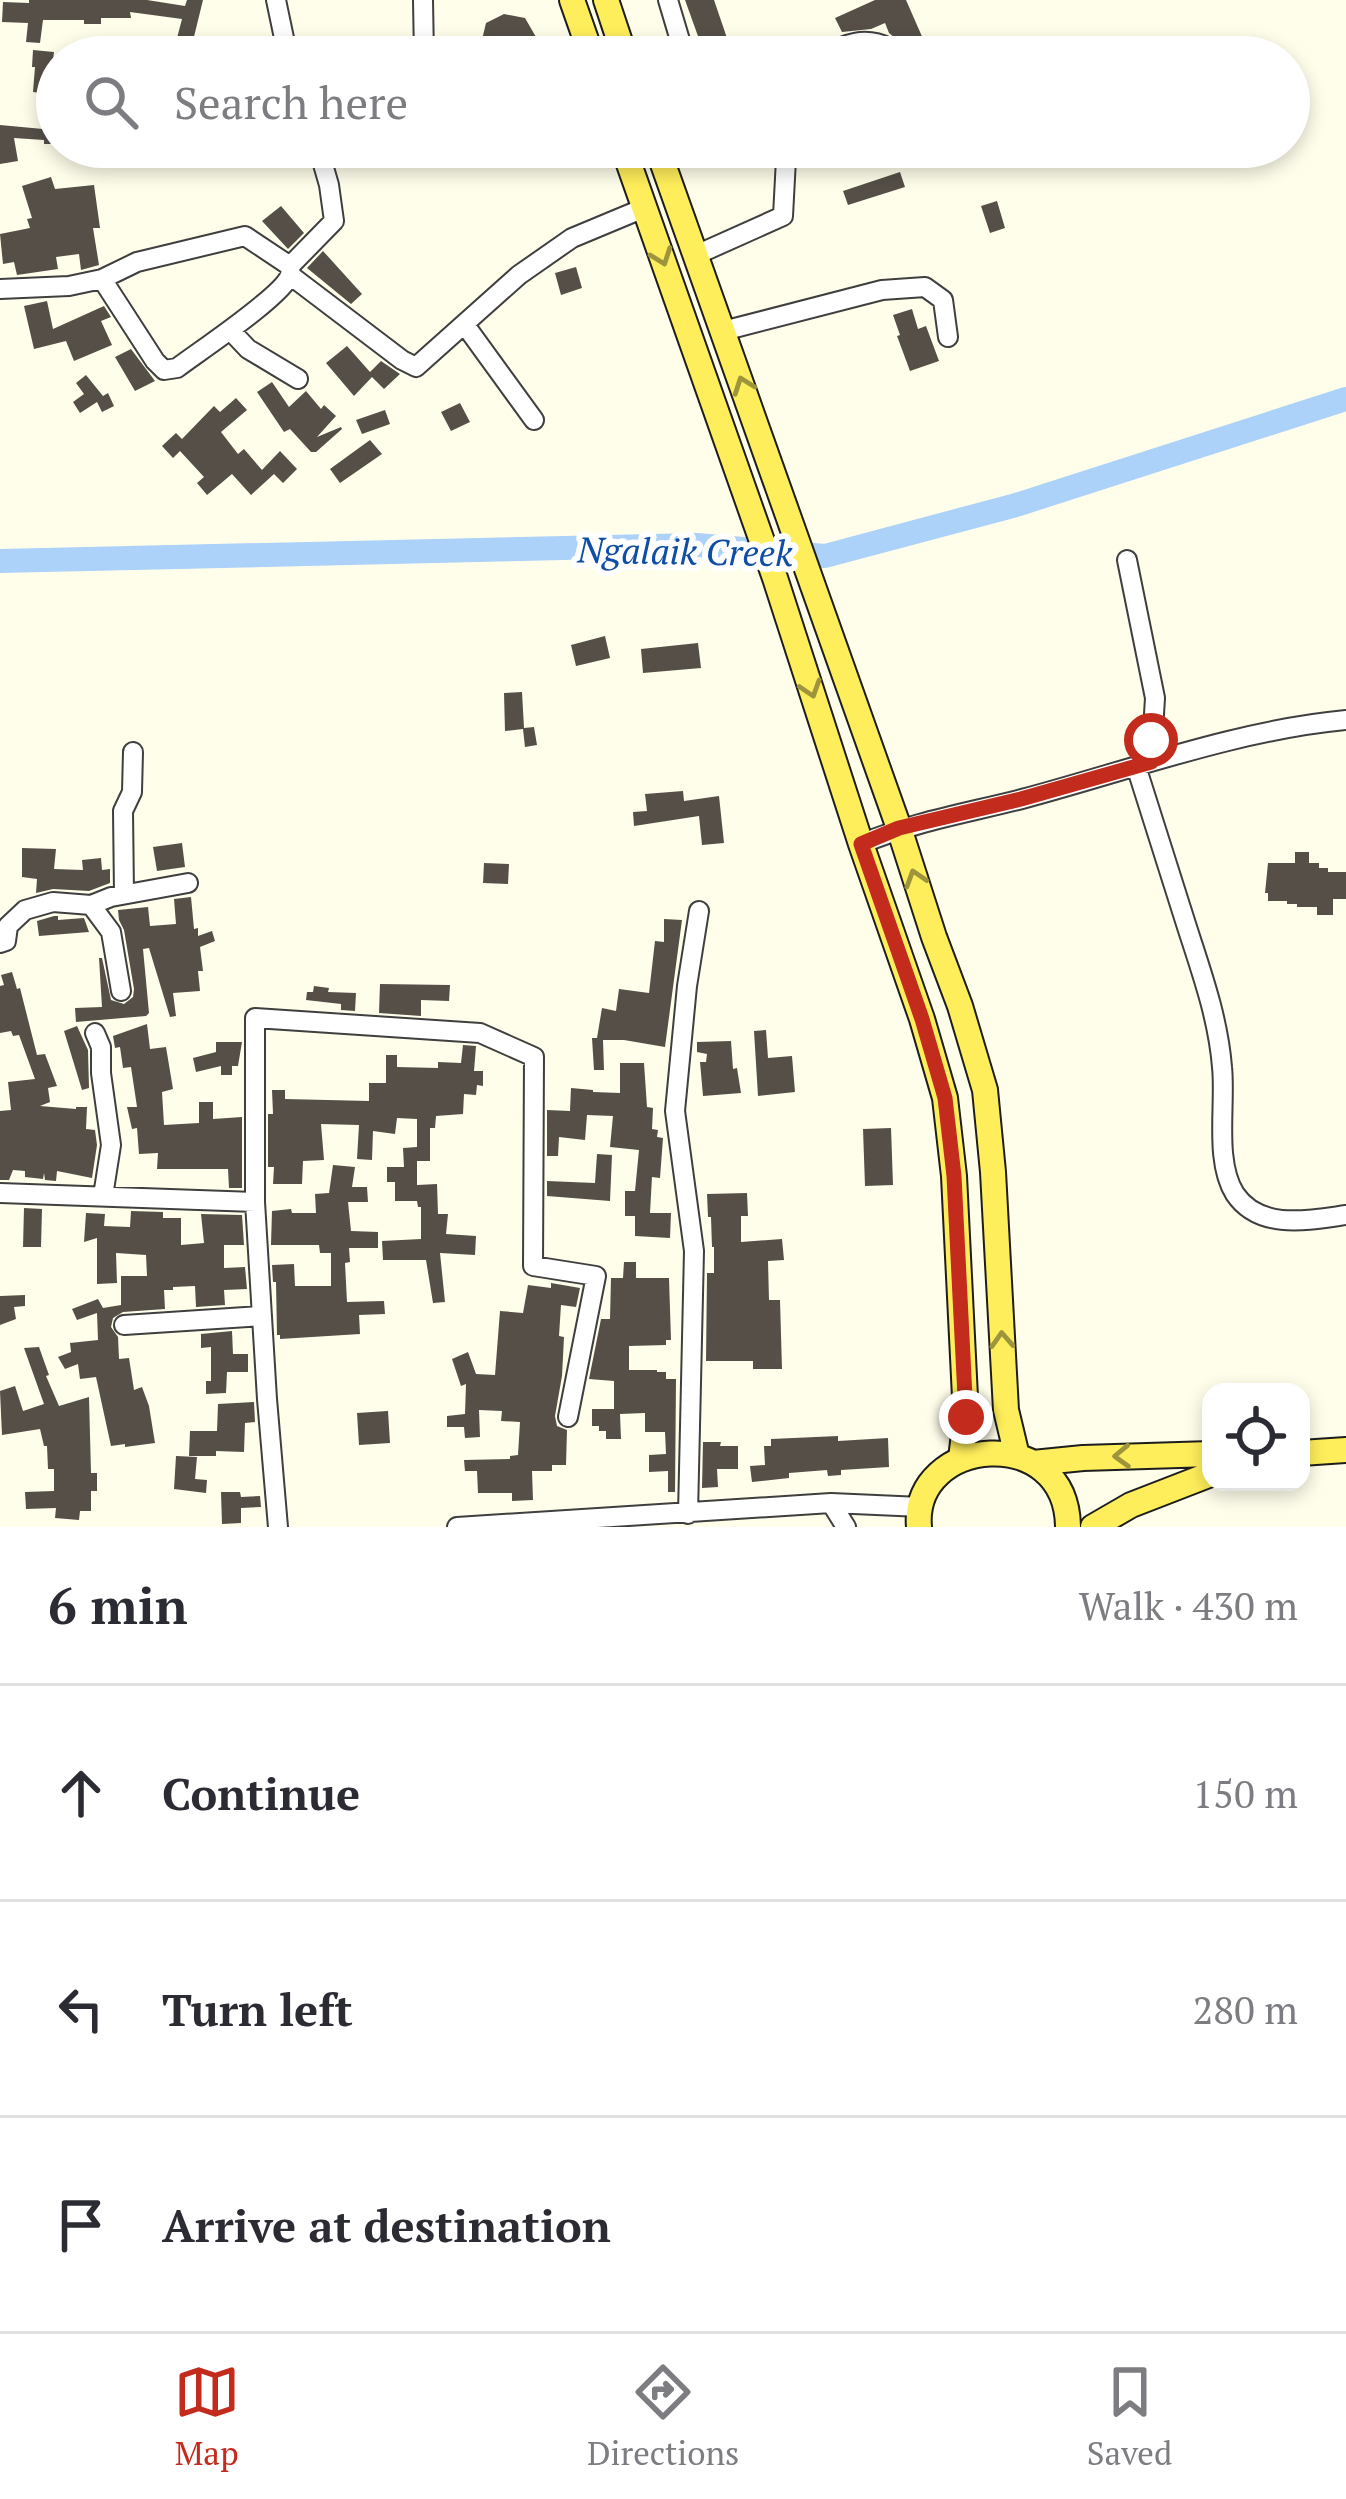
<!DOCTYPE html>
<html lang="en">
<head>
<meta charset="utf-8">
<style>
  body { margin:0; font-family:"PT Serif",serif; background:#f2f2f3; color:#2b2b33 }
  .controls { position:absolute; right:36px; bottom:36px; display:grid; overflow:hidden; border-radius:24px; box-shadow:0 6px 18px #0003 }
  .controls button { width:108px; height:108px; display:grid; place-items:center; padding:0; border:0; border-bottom:3px solid #e1e1e2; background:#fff; color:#2b2b33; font:60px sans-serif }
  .stop { position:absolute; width:36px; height:36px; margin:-27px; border:9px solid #c32c1d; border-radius:50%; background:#fff }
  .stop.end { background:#c32c1d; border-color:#fff; box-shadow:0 3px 12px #0008 }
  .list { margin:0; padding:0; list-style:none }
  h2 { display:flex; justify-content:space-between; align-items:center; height:156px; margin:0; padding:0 48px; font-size:51px }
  h2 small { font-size:39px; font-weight:400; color:#7c7c81 }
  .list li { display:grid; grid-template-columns:78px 1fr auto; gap:36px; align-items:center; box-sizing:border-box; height:216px; padding:0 48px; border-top:3px solid #e1e1e2 }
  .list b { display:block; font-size:45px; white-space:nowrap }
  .list em { font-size:39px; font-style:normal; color:#7c7c81 }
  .icon { flex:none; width:66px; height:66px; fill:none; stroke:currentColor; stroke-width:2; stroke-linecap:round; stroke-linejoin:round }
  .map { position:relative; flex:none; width:1346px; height:1527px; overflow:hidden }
  .search { position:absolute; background:#fff; box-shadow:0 6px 18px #0003; left:36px; right:36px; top:36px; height:132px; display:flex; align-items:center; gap:30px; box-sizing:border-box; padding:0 42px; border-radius:66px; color:#7c7c81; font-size:45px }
  .sheet { height:804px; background:#fff }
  nav { display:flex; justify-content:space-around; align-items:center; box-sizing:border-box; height:168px; border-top:3px solid #e1e1e2; background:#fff; font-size:33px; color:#7c7c81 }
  nav a { display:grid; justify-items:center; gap:6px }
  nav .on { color:#c32c1d }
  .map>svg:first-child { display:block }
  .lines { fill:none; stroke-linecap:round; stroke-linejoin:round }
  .river { stroke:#acd2fa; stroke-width:24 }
  .building { fill:#554f48 }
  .minor-casing { stroke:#3f3f3f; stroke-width:22 }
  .major-casing { stroke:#1d1d1d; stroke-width:28 }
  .minor { stroke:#fff; stroke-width:18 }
  .major { stroke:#ffee5b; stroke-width:24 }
  .oneway { stroke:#9e943b }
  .route { stroke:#c32c1d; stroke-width:15 }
  .labels { text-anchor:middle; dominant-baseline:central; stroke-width:12; stroke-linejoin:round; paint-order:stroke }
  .water-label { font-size:36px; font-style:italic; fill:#0f4ea4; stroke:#fff }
</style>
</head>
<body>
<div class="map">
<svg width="1346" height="1527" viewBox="0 0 1346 1527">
  <rect width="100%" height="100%" fill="#fffeeb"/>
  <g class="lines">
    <path class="river" d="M0,561L697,545L825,556L1016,505L1346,399"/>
  </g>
  <path class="building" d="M29,0H147L185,6L187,0H203L189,57H172L182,19L130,12L131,18H101V24H84V20H43L40,43L26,42L28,23L2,22L3,2L29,3Z
    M685,0H714L728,41L703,50Z
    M875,0H906L931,57H906L901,43L889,33L885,23L871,29L842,32L835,18Z
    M504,14L525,18L536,37L532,57H488L480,48L486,23Z
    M33,50L54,52L49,94L33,92L35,67H32Z
    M57,113V144H44V140L14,138L18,161L0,164V125L43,129L42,114Z
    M191,147H290L291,154L194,168Z
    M900,172L905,187L848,205L843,191Z
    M51,177L55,189L94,185L100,228H93L99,265L81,270L79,254L56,257L58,269L17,275L14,262L3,264L0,234L30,228L27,219L32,218L22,186Z
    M997,201L1005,228L990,233L981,206Z
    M281,206L304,233L288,249L262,221Z
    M323,251L362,294L351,304L307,268Z
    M576,267L582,288L561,295L555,273Z
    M47,301L53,329L104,306L111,317L101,321L112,345L74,361L66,341L34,349L24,306Z
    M912,309L918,329L926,326L939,361L910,371L897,336L900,335L893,315Z
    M347,346L370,372L381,361L400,374L384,389L372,377L354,396L326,363Z
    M131,349L155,381L135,391L115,357Z
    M86,375L103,396L108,393L114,406L102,412L97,402L80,413L73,402L84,394L76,383Z
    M272,382L289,407L306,391L321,409L324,405L336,416L317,437L341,427L342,429L316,452H311L290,429L284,432L257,392Z
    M236,398L247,410L221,432L238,454L244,449L262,470L280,451L297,469L283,483L274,474L251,495L232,474L207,495L197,483L204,477L180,451L173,458L162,446L176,433L182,439L214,406L220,412Z
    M460,403L470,422L451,431L441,412Z
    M385,410L390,424L362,434L356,420Z
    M370,440L382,454L340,483L330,469Z
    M605,636L610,658L576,666L571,645Z
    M698,643L701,668L643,673L641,649Z
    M522,692L524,728L534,727L537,745L525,747L523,729L505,731L504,693Z
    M683,791L684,801L719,796L724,843L702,845L699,816L634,826L633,812L647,811L645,794Z
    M182,843L185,867L157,871L153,847Z
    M22,848L56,849L54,869L83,870L82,860L101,858L102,870L110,869V883L89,891L53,889L36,893L37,879L22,877Z
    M1295,852H1309V863H1319V868H1328V872H1346V899H1333V915H1317V907H1297V904H1287V901H1268V893H1265L1268,863H1295Z
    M484,863L509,864L508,884L483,883Z
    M191,897L194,929L198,928V936L212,931L215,941L200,947L203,971H198L200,991L173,993L176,1016L170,1017L149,948L143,949L149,1013L146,1016L76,1022L75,1008L102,1007L99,958H102L111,1000L124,1004L133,997L134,989L124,930L119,920L118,910L148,907L150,926L176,924L174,899Z
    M54,916H58V920L84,918L89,932L39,936L37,921Z
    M664,919L682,920L665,1047L624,1040H603L604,1070H594L592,1038H597L602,1008L616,1011L619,989L649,993L655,941L664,942Z
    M12,972L17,989L20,988L37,1055L45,1054L57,1086L48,1088L50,1102L40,1106L76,1109V1107H87L86,1129L95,1130L97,1145L92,1178L57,1171L56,1181L45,1180L44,1173L43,1179L25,1177V1171L13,1170L9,1180H0V1111L11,1110L8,1082L35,1079L19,1035L13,1036L11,1031L0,1033V986L4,985L1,975Z
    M380,984L450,985L449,1001L421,1000V1016L379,1013Z
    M314,986L329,988L328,992L356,993L355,1011L341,1010V1004L306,1000L307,992H313Z
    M147,1024L150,1049L166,1047L173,1089L162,1092L164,1125L199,1123V1102H213V1119L242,1117V1188H229L228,1169H157L158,1153L139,1154L137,1128L132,1129L127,1107H137L131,1067L123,1068L120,1047L115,1048L113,1036Z
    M77,1026L88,1050L89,1088L82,1090L64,1031Z
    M766,1030L768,1058L792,1056L795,1092L758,1096L754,1031Z
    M731,1041L733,1069L737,1068L741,1093L703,1096L700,1062H706L707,1054L697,1052V1042Z
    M216,1042H242L238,1066H232V1075H221V1066L196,1072L193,1058L216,1052Z
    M463,1045L476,1046L474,1071H483V1086L477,1085L476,1095L464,1094L463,1114L436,1116L435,1128H430V1161H417V1185L437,1184L438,1214H448L446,1234L476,1236L475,1255L440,1253L445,1302L433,1303L426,1260H383L382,1241L421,1239V1207H418L417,1201H395V1182H387V1167H404L403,1148L417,1147V1119L397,1118L395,1134L373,1131L372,1160L357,1159L359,1125L321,1124L324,1160L303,1161L302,1184H273L274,1167H268V1114H273L272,1090H285V1099L369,1101V1083H386V1055H397V1067L438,1068V1062L461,1063Z
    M620,1063H644L647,1107L653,1108L652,1129L658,1130L657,1137L663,1138L660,1178L652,1177L650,1213H671L670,1238L635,1236V1216H625V1191H635L639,1150L610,1147L613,1116L587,1115L585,1140L559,1137L558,1156H547V1110L570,1111L571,1088L593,1090V1092L620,1093Z
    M891,1128L893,1185L865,1186L863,1129Z
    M597,1154L612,1155L610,1201L547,1196V1181L595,1183Z
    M333,1165L355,1167L352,1187H367L368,1202H348L351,1231L378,1232V1248H349L350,1262L345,1263L347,1302L384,1301L385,1314L359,1315L360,1334L280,1339V1335H277L276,1282H273L272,1265L294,1264L295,1286H331V1253H320L319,1245H271L272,1211L291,1209L292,1213H316L315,1194L329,1193Z
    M747,1193L748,1216H741V1242L782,1239L784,1260L768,1261L769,1300H780L782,1369H753V1361H706L707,1273H714V1247H712L711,1217H708L707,1194Z
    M24,1208L42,1209L41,1247H23Z
    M131,1211L163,1212V1218H181V1245L204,1243L201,1214L242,1215L244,1245H224V1268L245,1267L247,1289L224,1290L225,1305L196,1307L195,1286L173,1287V1290H164L165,1309L123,1312L113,1318L111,1327L118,1337L119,1359L129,1358L134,1390L142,1387L149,1406L155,1443L125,1447V1444L111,1446L96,1377L80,1379L78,1364L65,1369L58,1357L71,1352L70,1343L98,1340L97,1313L77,1320L72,1309L98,1299L103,1308L121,1305V1276H147L146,1255L116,1253L117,1283L97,1284V1238L84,1242L86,1213L105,1214L104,1226L130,1227Z
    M624,1262H636V1278H669L671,1340H666V1345L629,1346V1370H657V1372H666V1379H676L675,1492H668V1471L649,1472V1455L666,1454L665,1432H645V1413L620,1414L621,1439H606V1431H599V1426H592V1409H614V1381L589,1379L601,1319H610L611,1278H623Z
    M551,1283L580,1288L576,1307L561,1305L559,1336L564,1337L562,1376L555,1416L557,1426L567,1430L566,1465H552V1471H532L533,1500L512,1501V1493H478L477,1471H465L464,1460L510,1459V1456L518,1455L520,1422L501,1421L502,1411L479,1410L480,1437L465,1438L464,1427H447V1416L465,1414L466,1384L461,1386L452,1359L468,1352L476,1374L495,1375L500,1311L523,1313L528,1285L551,1288Z
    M25,1295V1306L14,1307L16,1319L0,1325V1296Z
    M232,1331L233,1354H248V1372H227L226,1393L206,1394V1381H211V1347L201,1348V1334Z
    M39,1347L49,1375L46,1376L59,1406L89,1397L91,1473H97V1491H91V1511H80L79,1520L55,1518L56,1508L26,1509L25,1492L54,1491V1469H48L47,1446H44L40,1429L2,1435L0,1391L15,1386L23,1411L44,1404L24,1348Z
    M254,1402L255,1422L245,1423L244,1452L216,1451V1456H189L190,1431H217L218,1404Z
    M388,1411L390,1443L359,1445L357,1413Z
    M838,1436V1441L888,1438L889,1467L841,1470V1475L828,1476L827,1470L789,1473V1478L752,1482L750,1466L765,1465L764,1446H771V1439Z
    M703,1442H721L720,1446H738V1469H717L718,1487L702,1488Z
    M176,1456L197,1457L195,1479L207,1480L206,1493L174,1489Z
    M221,1492H240L241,1497L260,1496L261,1507L241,1508V1523L222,1524Z"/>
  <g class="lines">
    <defs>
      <path id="minor" d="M276,0L288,57
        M423,0L424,57
        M668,0L685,57
        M822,57C844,43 866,36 889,48L893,57
        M786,159L807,147
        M696,255L783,216L786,159L781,147
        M290,275L402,360L416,367L519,275L572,238L644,208
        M102,279L155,361L164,370L177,368C198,352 283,296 290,275C291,272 290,269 290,266L334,221L329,185L318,147
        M0,289L69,286L102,279L137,262L245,236L290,266
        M465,325L534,420
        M230,330L248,349L298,379
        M723,331L882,290L925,287L943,300L948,337
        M1127,560L1155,698L1151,762
        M1136,766C1153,819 1169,871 1186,924C1201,971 1218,1017 1222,1067C1226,1104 1214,1161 1235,1194C1260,1231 1310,1220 1346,1215
        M861,844C913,822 967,813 1022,799C1127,771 1238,730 1346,720
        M124,894L123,811L132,792L133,752
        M91,905L111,932L121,991
        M0,943L6,941L8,926L25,910L53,902L91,905L111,897L188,883
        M95,1033L101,1047V1073L111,1145L103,1196
        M0,1193L255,1202
        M124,1325L262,1316
        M831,1503L846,1527
        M688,1514L694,1251L675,1111L687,986L699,911
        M278,1527L267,1399L255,1202V1018L480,1033L534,1057L533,1266L596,1276L568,1417
        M457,1527L831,1503L921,1507"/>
      <path id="major" d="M572,0L592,57
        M606,0L625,57
        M623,147L775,578L861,844L922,1019L945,1098L954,1176L966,1417L961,1459
        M657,147L899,828L934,937L960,1006L985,1090L993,1172L1006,1410L1017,1456
        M1301,1453L1346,1450
        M1033,1463L1083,1458L1211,1454
        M919,1527C911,1436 1067,1422 1068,1527
        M1093,1527L1131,1505L1211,1474"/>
    </defs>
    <use href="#minor" class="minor-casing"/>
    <use href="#major" class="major-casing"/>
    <use href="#minor" class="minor"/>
    <use href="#major" class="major"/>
  </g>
  <defs><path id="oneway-chevron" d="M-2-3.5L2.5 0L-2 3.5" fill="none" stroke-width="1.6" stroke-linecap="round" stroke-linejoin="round" transform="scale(3)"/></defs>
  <g class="oneway">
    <use href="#oneway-chevron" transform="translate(662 257) rotate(70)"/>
    <use href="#oneway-chevron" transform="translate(743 385) rotate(-110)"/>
    <use href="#oneway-chevron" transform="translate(811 689) rotate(72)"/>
    <use href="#oneway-chevron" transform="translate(915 878) rotate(-108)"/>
    <use href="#oneway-chevron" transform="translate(1002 1340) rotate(-93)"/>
    <use href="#oneway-chevron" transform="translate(1122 1456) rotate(178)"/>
  </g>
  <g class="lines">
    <path class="route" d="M966,1417L954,1176L945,1098L922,1019L861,844L899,828L1021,799L1151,762V740"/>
  </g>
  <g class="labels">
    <g class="water-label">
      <text transform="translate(685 551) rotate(1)">Ngalaik Creek</text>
    </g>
  </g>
</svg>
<div class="controls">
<button><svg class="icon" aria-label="locate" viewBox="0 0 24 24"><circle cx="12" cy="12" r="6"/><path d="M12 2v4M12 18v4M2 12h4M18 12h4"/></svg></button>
</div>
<div class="stop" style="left:1151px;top:740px"></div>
<div class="stop end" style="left:966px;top:1417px"></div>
<div class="search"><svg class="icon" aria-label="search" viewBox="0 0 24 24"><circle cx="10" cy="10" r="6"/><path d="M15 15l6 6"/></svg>Search here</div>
</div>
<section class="sheet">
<h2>6 min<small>Walk · 430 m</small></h2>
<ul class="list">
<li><svg class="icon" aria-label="ahead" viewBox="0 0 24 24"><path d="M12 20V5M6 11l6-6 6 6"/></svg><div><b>Continue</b></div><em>150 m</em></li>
<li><svg class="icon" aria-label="left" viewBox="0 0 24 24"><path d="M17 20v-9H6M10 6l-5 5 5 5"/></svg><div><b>Turn left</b></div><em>280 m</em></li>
<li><svg class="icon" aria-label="arrive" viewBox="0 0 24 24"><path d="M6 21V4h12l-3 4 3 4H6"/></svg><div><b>Arrive at destination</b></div></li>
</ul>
</section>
<nav>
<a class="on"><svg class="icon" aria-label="map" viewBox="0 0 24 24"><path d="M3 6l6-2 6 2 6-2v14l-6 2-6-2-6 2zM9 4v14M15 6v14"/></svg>Map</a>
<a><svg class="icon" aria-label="directions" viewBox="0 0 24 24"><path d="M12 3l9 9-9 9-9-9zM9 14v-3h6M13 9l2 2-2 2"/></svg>Directions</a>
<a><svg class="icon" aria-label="saved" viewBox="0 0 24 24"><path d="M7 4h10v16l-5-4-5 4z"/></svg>Saved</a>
</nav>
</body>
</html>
